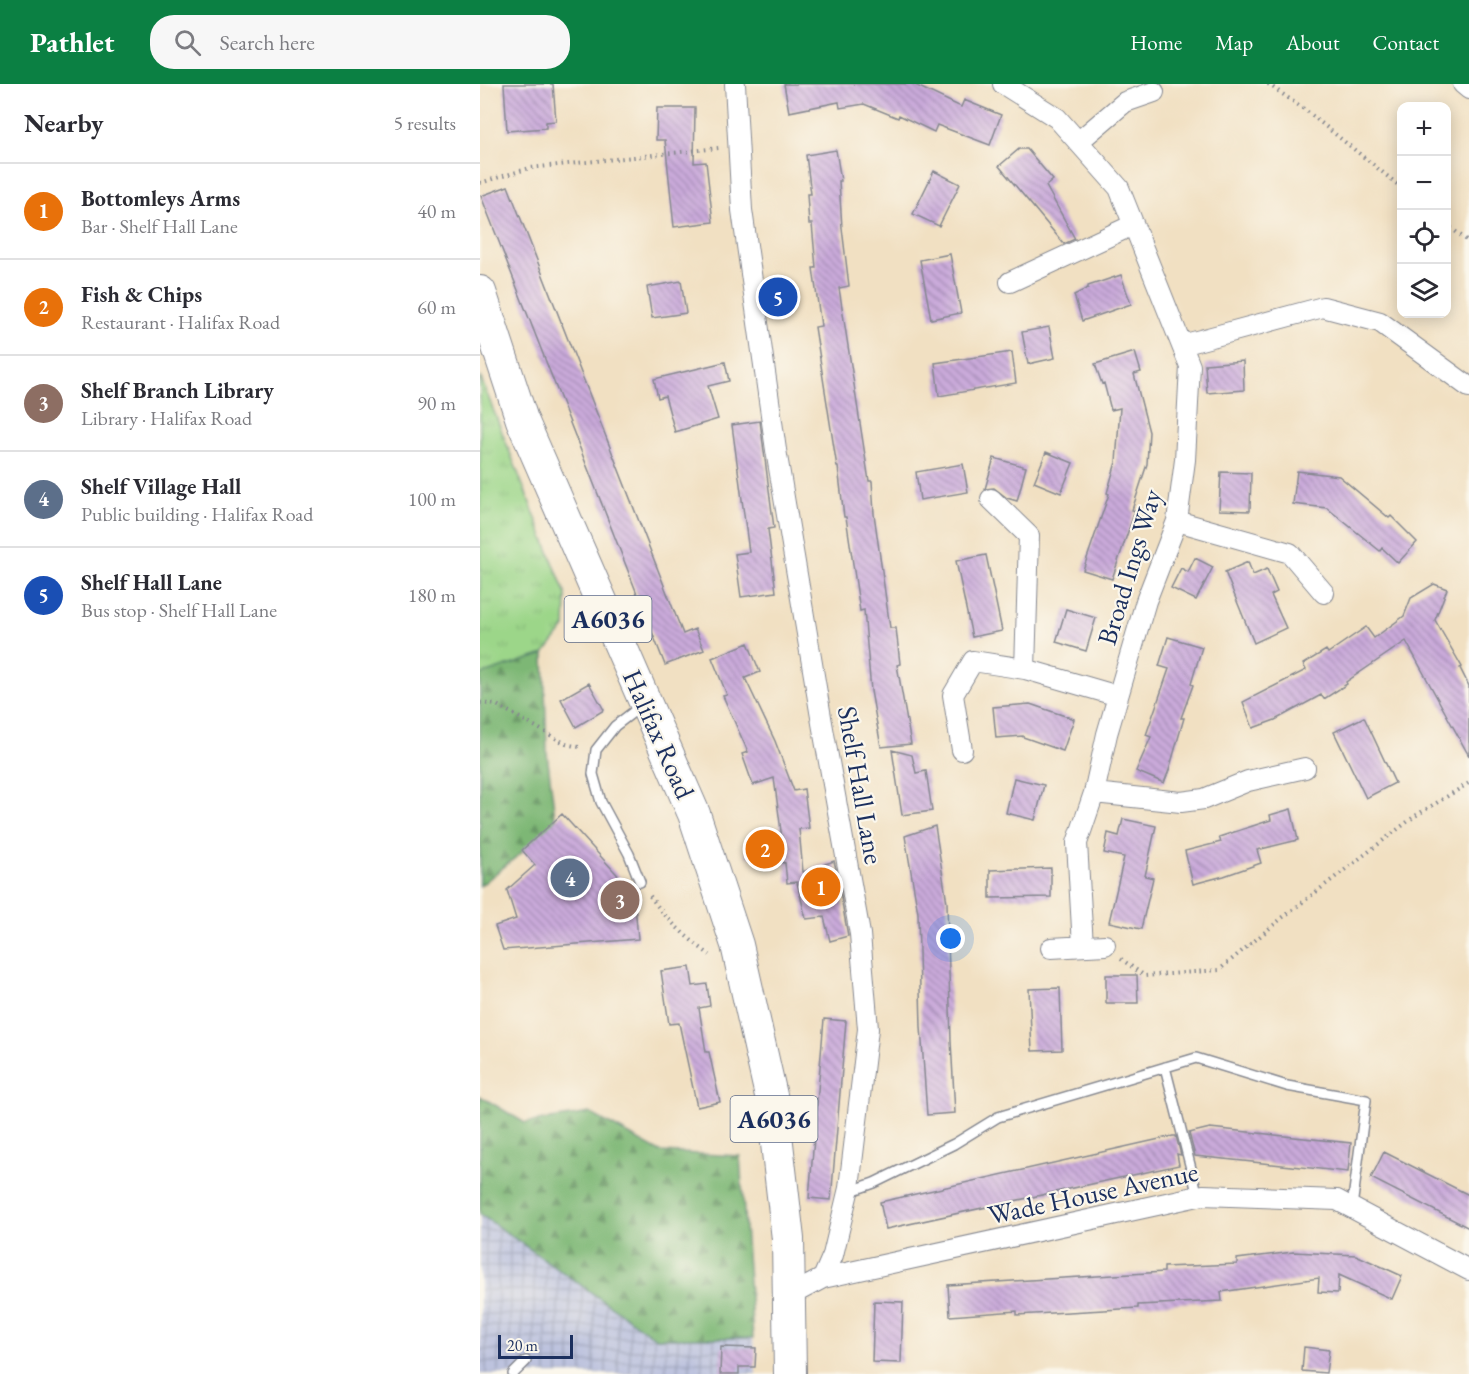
<!DOCTYPE html>
<html lang="en">
<head>
<meta charset="utf-8">
<style>
  body { margin:0; font-family:"EB Garamond",serif; background:#f7f7f7; color:#2b2b33 }
  .controls { position:absolute; right:18px; top:18px; display:grid; overflow:hidden; border-radius:12px; box-shadow:0 3px 15px #0003 }
  .controls button { width:54px; height:54px; display:grid; place-items:center; padding:0; border:0; border-bottom:2px solid #e1e1e2; background:#fff; color:#2b2b33; font:30px sans-serif }
  .scale { position:absolute; left:18px; bottom:15px; width:75px; box-sizing:border-box; padding-left:6px; border:3px solid #1b2f5e; border-top:0; font-size:16px; line-height:21px; white-space:nowrap; color:#1b2f5e; -webkit-text-stroke:4px #fbf7ec; paint-order:stroke }
  .you { position:absolute; left:471px; top:855px; width:21px; height:21px; margin:-15px; border:4px solid #fff; border-radius:50%; background:#1a73e8; box-shadow:0 0 0 9px #1a73e833 }
  .badge { display:grid; place-items:center; width:39px; height:39px; border-radius:50%; background:#0b8043; color:#fff; font-size:20px; font-weight:700 }
  .pin { position:absolute; translate:-50% -50%; border:3px solid #fff; box-shadow:0 2px 6px #0006 }
  .list { margin:0; padding:0; list-style:none }
  h2 { display:flex; justify-content:space-between; align-items:center; height:78px; margin:0; padding:0 24px; font-size:26px }
  h2 small { font-size:20px; font-weight:400; color:#7c7c81 }
  .list li { display:grid; grid-template-columns:39px 1fr auto; gap:18px; align-items:center; box-sizing:border-box; height:96px; padding:0 24px; border-top:2px solid #e1e1e2 }
  .list b { display:block; font-size:22px; white-space:nowrap }
  .list p { margin:0; font-size:20px; white-space:nowrap; color:#7c7c81 }
  .list em { font-size:20px; font-style:normal; color:#7c7c81 }
  .icon { flex:none; width:33px; height:33px; fill:none; stroke:currentColor; stroke-width:2; stroke-linecap:round; stroke-linejoin:round }
  .map { position:relative; flex:none; width:989px; height:1290px; overflow:hidden }
  header { display:flex; align-items:center; gap:36px; box-sizing:border-box; height:84px; padding:0 30px; background:#0b8043; color:#fff }
  header strong { font-size:28px }
  nav { display:flex; gap:33px; margin-inline-start:auto; font-size:21px }
  .search { width:420px; height:54px; background:#f7f7f7; display:flex; align-items:center; gap:15px; box-sizing:border-box; padding:0 21px; border-radius:24px; color:#7c7c81; font-size:22px }
  main { display:flex }
  aside { flex:1; background:#fff }
  .map>svg:first-child { display:block }
  .industrial { fill:url(#industrial-grid) }
  .grass { fill:url(#grass-tufts); stroke:#5c8274; stroke-width:1.5 }
  .forest { fill:url(#forest-firs); stroke:#4c736a; stroke-width:1.5 }
  .building { fill:url(#building-back-hatch) }
  .lines { fill:none; stroke-linecap:round; stroke-linejoin:round }
  .service-casing { stroke:#868890; stroke-width:12 }
  .minor-casing { stroke:#868890; stroke-width:22 }
  .trunk-casing { stroke:#868890; stroke-width:34 }
  .path { stroke:#868890; stroke-width:4; stroke-dasharray:1.5 4.5; stroke-linecap:butt }
  .service { stroke:#fff; stroke-width:9 }
  .minor { stroke:#fff; stroke-width:20 }
  .trunk { stroke:#fff; stroke-width:32 }
  .labels { text-anchor:middle; dominant-baseline:central; stroke-width:4.5; stroke-linejoin:round; paint-order:stroke }
  .shield { fill:#fbf7ec; stroke:#5e6b89; stroke-width:1.5 }
  .shield-label { font-size:26px; font-weight:bold; fill:#1b2f5e }
  .street-label { font-size:27px; fill:#1b2f5e; stroke:#fbf7ec }
</style>
</head>
<body>
<header>
<strong>Pathlet</strong>
<div class="search"><svg class="icon" aria-label="search" viewBox="0 0 24 24"><circle cx="10" cy="10" r="6"/><path d="M15 15l6 6"/></svg>Search here</div>
<nav><a>Home</a><a>Map</a><a>About</a><a>Contact</a></nav>
</header>
<main>
<aside>
<h2>Nearby<small>5 results</small></h2>
<ul class="list">
<li><span class="badge" style="background:#e8710a">1</span><div><b>Bottomleys Arms</b><p>Bar · Shelf Hall Lane</p></div><em>40 m</em></li>
<li><span class="badge" style="background:#e8710a">2</span><div><b>Fish &amp; Chips</b><p>Restaurant · Halifax Road</p></div><em>60 m</em></li>
<li><span class="badge" style="background:#8d6e63">3</span><div><b>Shelf Branch Library</b><p>Library · Halifax Road</p></div><em>90 m</em></li>
<li><span class="badge" style="background:#5c6f8a">4</span><div><b>Shelf Village Hall</b><p>Public building · Halifax Road</p></div><em>100 m</em></li>
<li><span class="badge" style="background:#1a4fb4">5</span><div><b>Shelf Hall Lane</b><p>Bus stop · Shelf Hall Lane</p></div><em>180 m</em></li>
</ul>
</aside>
<div class="map">
<svg width="989" height="1290" viewBox="0 0 989 1290">
  <defs>
    <pattern id="industrial-grid" width="8" height="8" patternUnits="userSpaceOnUse" patternTransform="scale(1.5)"><rect width="8" height="8" fill="#bdc3de"/><path d="M0 4h8M4 0v8" fill="none" stroke="#999fb7"/></pattern>
    <pattern id="grass-tufts" width="24" height="20" patternUnits="userSpaceOnUse" patternTransform="scale(1.5)"><rect width="24" height="20" fill="#9cd689"/><path d="M3 7l-1-3M5 7V3M7 7l1-3M15 17l-1-3M17 17v-4M19 17l1-3" fill="none" stroke="#86b879"/></pattern>
    <pattern id="forest-firs" width="22" height="20" patternUnits="userSpaceOnUse" patternTransform="scale(1.5)"><rect width="22" height="20" fill="#7db775"/><path d="M5 1l3.5 6h-7zM16 11l3.5 6h-7z" fill="#669563"/></pattern>
    <pattern id="building-back-hatch" width="6" height="6" patternUnits="userSpaceOnUse" patternTransform="scale(1.5)"><rect width="6" height="6" fill="#caaada"/><path d="M-1 5l2 2M0 0l6 6M5-1l2 2" fill="none" stroke="#a38bb4"/></pattern>
  </defs>
  <rect width="100%" height="100%" fill="#fbf7ec"/>
  <filter id="ink" filterUnits="userSpaceOnUse"><feTurbulence type="fractalNoise" baseFrequency=".0167" numOctaves="2"/><feDisplacementMap in="SourceGraphic" scale="12" xChannelSelector="R" yChannelSelector="G"/><feConvolveMatrix kernelMatrix="1 2 1 2 8 2 1 2 1" color-interpolation-filters="sRGB"/></filter>
  <filter id="wash" filterUnits="userSpaceOnUse"><feTurbulence type="fractalNoise" baseFrequency=".008" numOctaves="4" result="noise"/><feDisplacementMap in="SourceGraphic" scale="24" xChannelSelector="R" yChannelSelector="G"/><feGaussianBlur stdDeviation="1.35" result="paint"/><feColorMatrix in="noise" values="0 0 0 0 0 0 0 0 0 0 0 0 0 0 0 0 0 1.4 0 .05"/><feComposite in="paint" operator="in"/></filter>
  <g filter="url(#wash)">
    <rect width="100%" height="100%" fill="#f1e0c2"/>
    <path class="industrial" d="M0,1130L176,1254H273L276,1290H0Z"/>
    <path class="grass" d="M0,292L86,511L85,543L64,570L0,620Z"/>
    <path class="forest" d="M64,570L67,669L76,741L0,802V591Z
      M0,1012L45,1039L110,1029L180,1068L260,1072L273,1254H176L0,1130Z"/>
    <g id="blocks">
      <path class="building" d="M24,0H73L76,37L66,38V44L27,47Z
        M304,0H433L481,23L484,16L521,31L510,61L457,41L454,48L419,31L418,34L384,20L360,24L359,18L309,28Z
        M177,24H215L214,79L226,78L233,138L194,143L185,56H176Z
        M539,65H547L573,96L566,102L595,155L584,160L519,82Z
        M356,66L361,97H359L362,144L369,202L359,204L389,397H392L394,430L410,544H416L420,580L417,581L431,660L401,663L391,607L384,526L380,527L366,433H364L358,383H357L335,243L341,242L333,184H336L332,140H329L327,110H331L326,71Z
        M454,87L480,100L459,142L433,130Z
        M28,102L203,550L215,545L224,566L185,581L1,112Z
        M470,170L481,229L451,235L440,176Z
        M641,191L651,220L602,237L594,211L608,204V202Z
        M201,197L206,229L172,234L167,203Z
        M569,243L575,274L548,280L542,248Z
        M532,268L536,299L459,312L455,279Z
        M655,268L661,288L654,290L669,348L667,380L652,426L655,427L632,495L603,486L629,410L627,409L636,378L640,324L631,326L624,299L622,300L615,280Z
        M763,277L764,306L727,309L725,280Z
        M245,278L249,297L228,302L238,335L195,348L185,312L178,314L174,295Z
        M280,337L294,444L288,445L296,508L261,513L255,470L269,468L252,341Z
        M566,368L593,379L581,409L554,398Z
        M514,374L546,383L537,417L527,414L514,404L505,405Z
        M483,380L488,408L440,416L436,388Z
        M817,387L859,392L909,434L911,432L937,458L918,479L902,464L900,467L847,424L813,420Z
        M741,388L771,389L770,427L739,426Z
        M506,471L522,547L492,553L476,477Z
        M715,474L733,483L716,516L691,504L701,484L708,488Z
        M768,478L773,491L787,485L797,508L791,511L806,544L774,559L745,488Z
        M954,500L967,505L955,536L982,583L980,584L989,602V672L926,557L866,598L867,600L844,615L841,611L795,636L773,644L763,618L826,586L823,580L846,566L848,569L886,543L894,554L924,532L931,514Z
        M586,525L616,534L606,567L576,558Z
        M688,553L722,563L711,600L713,601L701,634H704L689,686L684,699L656,687L671,653L666,651L689,585L679,582Z
        M268,559L280,588L265,594L295,657L314,707L324,705L329,744L319,745L323,788L354,777L356,785L368,852L350,857L344,833L326,835L317,798L307,799L305,779L266,772L270,751L302,755L294,694L273,701L262,670L268,668L243,612L247,611L232,574Z
        M109,599L124,626L96,643L81,615Z
        M550,620L594,635L583,667L543,653V652L516,654L513,623Z
        M884,633L915,699L886,714L854,648Z
        M412,666L432,671L436,689L446,687L452,727L422,731Z
        M534,694L564,701L555,736L526,729Z
        M811,725L818,756L777,766L781,779L744,792L713,800L705,767L741,758L739,753L791,736L790,731Z
        M82,730L154,809L158,855L23,866L15,842L36,835L27,806L55,781L42,766Z
        M643,735L676,742L665,792L673,794L661,845L629,838L644,773L624,769L628,749L639,752Z
        M455,742L467,819L471,957L475,1029L447,1031L441,943L438,829L425,752Z
        M571,784V813L510,814V786Z
        M210,883L213,902L227,900L230,922L219,924L226,968H229L240,1018L217,1023L199,939L189,940L181,887Z
        M626,891H657L658,919H626Z
        M580,904L582,966L552,967L549,905Z
        M344,935L366,937L351,1116L329,1114Z
        M730,1044L871,1059L868,1088L715,1072L709,1049Z
        M693,1052H696L701,1071L697,1070L699,1081L406,1145L400,1118Z
        M904,1068L989,1111V1144L891,1094Z
        M813,1168L876,1171L922,1192L912,1215L859,1191L858,1209L838,1208L839,1194L741,1208L742,1217L658,1221V1224L537,1231V1227L470,1232L468,1201L684,1188V1183L757,1180V1175Z
        M394,1217L423,1218L421,1279L392,1278Z
        M241,1263L276,1264L275,1283H259V1290H240Z
        M824,1263L849,1266L846,1289L822,1287Z"/>
    </g>
  </g>
  <g filter="url(#ink)">
    <use href="#blocks" fill-opacity="0" stroke="#868890" stroke-width="1.5"/>
    <g class="lines">
      <defs>
        <path id="service" d="M160,798L149,770L121,718L113,690L116,666L135,642L161,622
          M685,983L718,1112
          M368,1108L394,1099L474,1060L518,1033L716,974L807,1002L886,1016L872,1123
          M33,1290L46,1277"/>
        <path id="minor" d="M255,0L262,126L296,366L342,639L380,850L388,945L369,1104L353,1171L343,1194L309,1212
          M523,0L577,34L639,104L710,282L705,376L697,437L666,517L627,650L614,709L597,759L603,862
          M983,0L989,5
          M598,58L645,18L674,8
          M530,198L653,141
          M702,261L843,223L900,238L989,303
          M511,415L549,452L545,585
          M697,437L810,469L844,509
          M482,666L473,611L493,577L545,585L638,612
          M614,709L701,718L724,715L768,697L825,684
          M571,864L625,861
          M343,1194L723,1111L857,1116L989,1186"/>
        <path id="trunk" d="M0,208L42,336L214,730L257,861L292,1016L308,1155L310,1290"/>
      </defs>
      <use href="#service" class="service-casing"/>
      <use href="#minor" class="minor-casing"/>
      <use href="#trunk" class="trunk-casing"/>
      <path class="path" d="M788,0L824,25L922,104
        M0,99L50,84L239,64
        M966,140L989,158
        M0,619L17,621L86,660L99,663
        M170,812C186,835 207,854 230,871
        M641,875L665,892L739,886L802,834L935,732L989,699"/>
      <use href="#service" class="service"/>
      <use href="#minor" class="minor"/>
      <use href="#trunk" class="trunk"/>
    </g>
  </g>
  <g class="labels">
    <g class="shield">
      <rect x="84.5" y="512" width="87" height="46" rx="4.5"/>
      <rect x="250.5" y="1012" width="87" height="46" rx="4.5"/>
    </g>
    <g class="shield-label">
      <text x="128" y="535">A6036</text>
      <text x="294" y="1035">A6036</text>
    </g>
    <g class="street-label">
      <text transform="translate(649 483) rotate(-73)">Broad Ings Way</text>
      <text transform="translate(179 650) rotate(66)">Halifax Road</text>
      <text transform="translate(381 701) rotate(80)">Shelf Hall Lane</text>
      <text transform="translate(613 1109) rotate(-12)">Wade House Avenue</text>
    </g>
  </g>
</svg>
<div class="controls">
<button>+</button>
<button>−</button>
<button><svg class="icon" aria-label="locate" viewBox="0 0 24 24"><circle cx="12" cy="12" r="6"/><path d="M12 2v4M12 18v4M2 12h4M18 12h4"/></svg></button>
<button><svg class="icon" aria-label="layers" viewBox="0 0 24 24"><path d="M12 4l9 5-9 5-9-5zM3 14l9 5 9-5"/></svg></button>
</div>
<div class="scale">20 m</div>
<div class="you"></div>
<div class="pin badge" style="left:341px;top:803px;background:#e8710a">1</div>
<div class="pin badge" style="left:285px;top:765px;background:#e8710a">2</div>
<div class="pin badge" style="left:140px;top:816px;background:#8d6e63">3</div>
<div class="pin badge" style="left:90px;top:794px;background:#5c6f8a">4</div>
<div class="pin badge" style="left:298px;top:213px;background:#1a4fb4">5</div>
</div>
</main>
</body>
</html>
